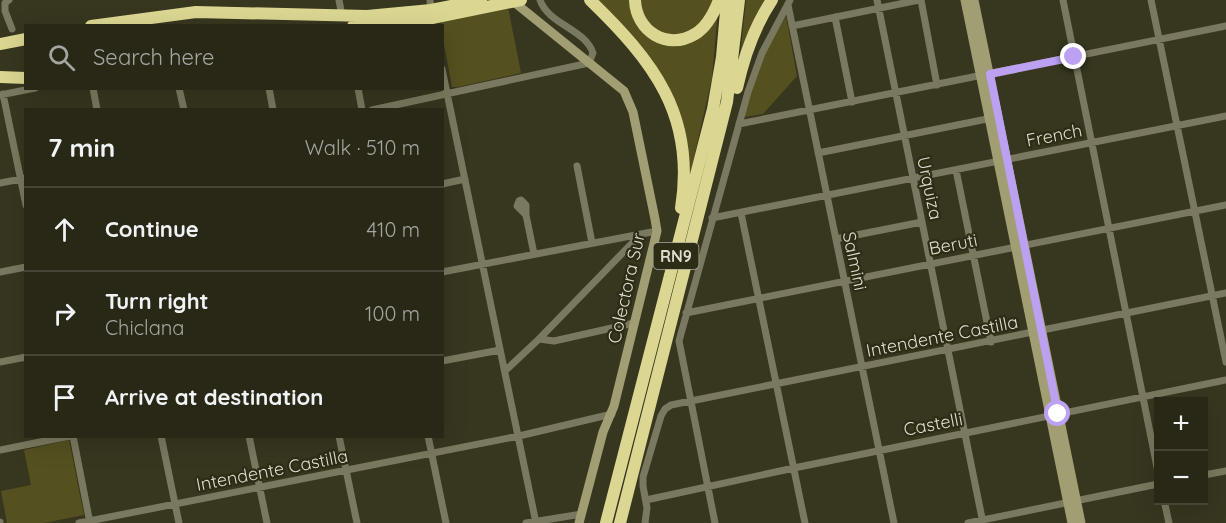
<!DOCTYPE html>
<html lang="en">
<head>
<meta charset="utf-8">
<style>
  body { margin:0; font-family:Quicksand,sans-serif; background:#353424; color:#f1f3f6 }
  .controls { position:absolute; right:18px; bottom:18px; display:grid; overflow:hidden; border-radius:0px; box-shadow:0 6px 24px #0002 }
  .controls button { width:54px; height:54px; display:grid; place-items:center; padding:0; border:0; border-bottom:2px solid #454436; background:#292817; color:#f1f3f6; font:30px sans-serif }
  .stop { position:absolute; width:18px; height:18px; margin:-14px; border:4px solid #bca0f2; border-radius:50%; background:#fff }
  .stop.end { background:#bca0f2; border-color:#fff; box-shadow:0 2px 6px #0008 }
  .list { margin:0; padding:0; list-style:none }
  h2 { display:flex; justify-content:space-between; align-items:center; height:78px; margin:0; padding:0 24px; font-size:26px }
  h2 small { font-size:20px; font-weight:400; color:#a5a6a1 }
  .list li { display:grid; grid-template-columns:39px 1fr auto; gap:18px; align-items:center; box-sizing:border-box; height:84px; padding:0 24px; border-top:2px solid #454436 }
  .list b { display:block; font-size:22px; white-space:nowrap }
  .list p { margin:0; font-size:20px; white-space:nowrap; color:#a5a6a1 }
  .list em { font-size:20px; font-style:normal; color:#a5a6a1 }
  .icon { flex:none; width:33px; height:33px; fill:none; stroke:currentColor; stroke-width:2; stroke-linecap:round; stroke-linejoin:round }
  .map { position:relative; flex:none; width:1226px; height:523px; overflow:hidden }
  .search { position:absolute; background:#292817; box-shadow:0 6px 24px #0002; left:24px; top:24px; width:420px; height:66px; display:flex; align-items:center; gap:15px; box-sizing:border-box; padding:0 21px; border-radius:0px; color:#a5a6a1; font-size:22px }
  .panel { position:absolute; background:#292817; box-shadow:0 6px 24px #0002; left:24px; top:108px; width:420px; height:330px; border-radius:0px }
  .map>svg:first-child { display:block }
  .green { fill:#545020 }
  .lines { fill:none; stroke-linecap:round; stroke-linejoin:round }
  .street { stroke:#7a785e; stroke-width:7 }
  .secondary { stroke:#a19e73; stroke-width:9 }
  .highway { stroke:#dbd692; stroke-width:12 }
  .route { stroke:#bca0f2; stroke-width:8 }
  .labels { text-anchor:middle; dominant-baseline:central; stroke-width:4.5; stroke-linejoin:round; paint-order:stroke }
  .shield { fill:#2d2c15; stroke:#aaa999; stroke-width:1.5 }
  .shield-label { font-size:16px; font-weight:bold; fill:#dfded1 }
  .street-label { font-size:18px; fill:#dfded1; stroke:#2d2c15 }
</style>
</head>
<body>
<div class="map">
<svg width="1226" height="523" viewBox="0 0 1226 523">
  <rect width="100%" height="100%" fill="#37361f"/>
  <path class="green" d="M594,0H631L632,12L677,44L718,10L712,78L685,197L674,107Z
    M638,0H714L701,25L673,37L649,27Z
    M746,0H769L740,56Z
    M508,7L521,73L458,87H452L443,39L442,26H440L443,21Z
    M786,16L797,76L763,114L744,117L750,92L764,54Z
    M69,440L84,515L44,523H7L1,491L31,485L24,450Z"/>
  <g class="lines">
    <path class="street" d="M9,0L5,3V11L12,29
      M339,0L342,16
      M430,0L431,10
      M877,0L983,523
      M921,0L937,85
      M1063,0L1158,472
      M1151,0L1226,362
      M788,5L894,523
      M835,17L852,102
      M792,26L919,0
      M442,69L536,523
      M93,88L97,110
      M179,88L184,110
      M269,88L273,110
      M358,88L362,110
      M3,94L26,205
      M0,95L35,88
      M372,110L589,63L593,53C585,29 548,24 540,0
      M739,124L1226,26
      M818,153L992,118
      M577,166L592,243
      M956,170L991,342
      M0,183L26,178
      M442,184L465,179
      M741,213L805,523
      M526,215L517,206L519,201L521,200L526,205V215L534,254
      M712,218L1226,116
      M836,239L922,222
      M0,272L26,267
      M442,272L657,231
      M686,313L1226,205
      M539,339L554,341L634,323
      M442,361L500,350
      M0,362L26,357
      M505,371L539,339L640,235
      M73,436L90,523
      M161,436L179,523
      M249,436L267,523
      M339,436L357,523
      M428,436L446,523
      M0,450L70,436
      M1204,475L1226,471
      M646,500L794,468L1226,380
      M1164,500L1169,523
      M0,522V523
      M79,523L519,436L612,414
      M526,523L582,514
      M645,523L647,508L643,486V477L661,416L665,409L671,405L1226,293
      M715,523L679,341L748,92L762,53L790,0
      M968,523L1158,484"/>
    <path class="secondary" d="M965,0L1072,523
      M974,0L1081,523
      M514,2L624,91L633,112L655,219L657,231L614,406L603,432L579,523"/>
    <path class="highway" d="M590,0C653,61 696,115 681,208
      M635,0C636,31 667,51 695,34C707,27 714,13 719,0
      M91,26L196,12L367,16L431,10L481,0
      M353,26L432,18L521,0
      M0,44L26,39
      M0,77L26,78
      M737,88C744,56 754,27 772,0
      M606,523L713,109L722,57L727,0
      M620,523L727,102L739,0"/>
  </g>
  <g class="lines">
    <path class="route" d="M1058,414L990,74L1074,57"/>
  </g>
  <g class="labels">
    <rect class="shield" x="653.5" y="243" width="45" height="26" rx="4.5"/>
    <g class="shield-label">
      <text x="676" y="256">RN9</text>
    </g>
    <g class="street-label">
      <text transform="translate(1054 135) rotate(-11)">French</text>
      <text transform="translate(930 188) rotate(78)">Urquiza</text>
      <text transform="translate(953 244) rotate(-11)">Beruti</text>
      <text transform="translate(855 261) rotate(78)">Salmini</text>
      <text transform="translate(626 288) rotate(-77)">Colectora Sur</text>
      <text transform="translate(942 336) rotate(-11)">Intendente Castilla</text>
      <text transform="translate(933 424) rotate(-11)">Castelli</text>
      <text transform="translate(272 470) rotate(-11)">Intendente Castilla</text>
    </g>
  </g>
</svg>
<div class="controls">
<button>+</button>
<button>−</button>
</div>
<div class="stop" style="left:1058px;top:414px"></div>
<div class="stop end" style="left:1074px;top:57px"></div>
<div class="search"><svg class="icon" aria-label="search" viewBox="0 0 24 24"><circle cx="10" cy="10" r="6"/><path d="M15 15l6 6"/></svg>Search here</div>
<section class="panel">
<h2>7 min<small>Walk · 510 m</small></h2>
<ul class="list">
<li><svg class="icon" aria-label="ahead" viewBox="0 0 24 24"><path d="M12 20V5M6 11l6-6 6 6"/></svg><div><b>Continue</b></div><em>410 m</em></li>
<li><svg class="icon" aria-label="right" viewBox="0 0 24 24"><path d="M7 20v-9h11M14 6l5 5-5 5"/></svg><div><b>Turn right</b><p>Chiclana</p></div><em>100 m</em></li>
<li><svg class="icon" aria-label="arrive" viewBox="0 0 24 24"><path d="M6 21V4h12l-3 4 3 4H6"/></svg><div><b>Arrive at destination</b></div></li>
</ul>
</section>
</div>
</body>
</html>
